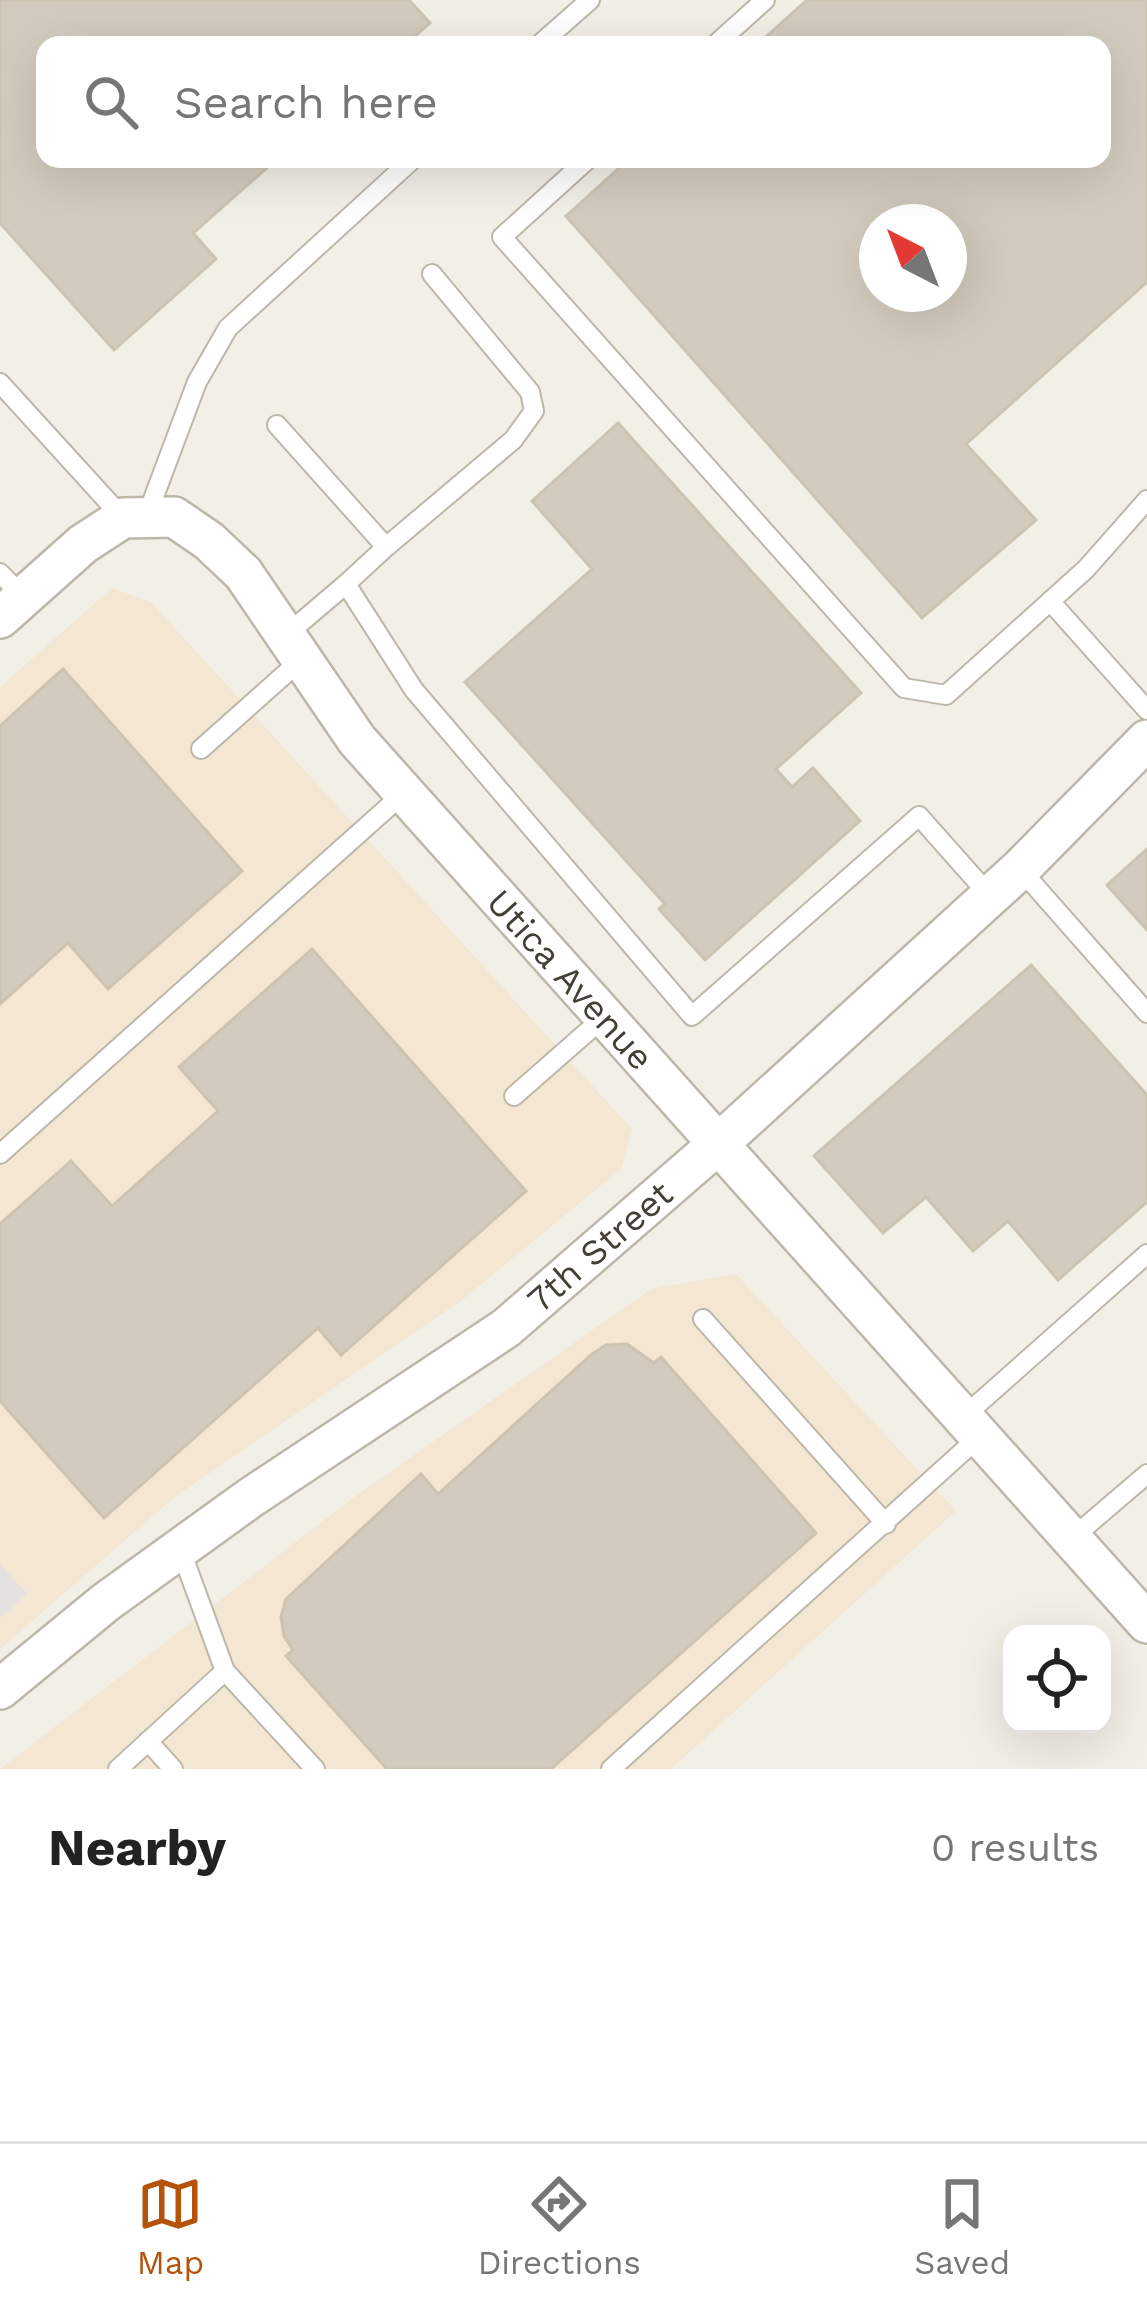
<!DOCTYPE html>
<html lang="en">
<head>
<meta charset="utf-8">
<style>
  body { margin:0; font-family:"Work Sans",sans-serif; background:#f2f2f2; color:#222 }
  .controls { position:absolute; right:36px; bottom:36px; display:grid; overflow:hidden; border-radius:24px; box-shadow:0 12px 48px #0002 }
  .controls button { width:108px; height:108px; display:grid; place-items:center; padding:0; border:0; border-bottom:3px solid #e0e0e0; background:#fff; color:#222; font:60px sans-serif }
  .compass { position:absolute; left:859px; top:204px; width:108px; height:108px; border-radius:50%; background:#fff; box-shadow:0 12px 48px #0002; rotate:318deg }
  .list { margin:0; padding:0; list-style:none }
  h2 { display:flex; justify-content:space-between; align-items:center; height:156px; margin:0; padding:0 48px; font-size:51px }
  h2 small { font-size:39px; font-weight:400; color:#767676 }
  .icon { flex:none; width:66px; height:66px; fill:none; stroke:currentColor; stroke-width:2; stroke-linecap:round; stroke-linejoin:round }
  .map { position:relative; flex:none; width:1147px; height:1769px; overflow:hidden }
  .search { position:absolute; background:#fff; box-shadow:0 12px 48px #0002; left:36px; right:36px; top:36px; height:132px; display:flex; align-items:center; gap:30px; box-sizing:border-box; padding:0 42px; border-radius:24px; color:#767676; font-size:45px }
  .sheet { height:372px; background:#fff }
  nav { display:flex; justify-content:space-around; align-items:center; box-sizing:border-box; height:168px; border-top:3px solid #e0e0e0; background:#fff; font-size:33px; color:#767676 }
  nav a { display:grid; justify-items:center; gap:6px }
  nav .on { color:#b45309 }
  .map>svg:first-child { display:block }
  .commercial { fill:#f3e6d3 }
  .parking { fill:#e3e2de }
  .building { fill:#d3cbbd; stroke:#cdc3b1; stroke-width:3; fill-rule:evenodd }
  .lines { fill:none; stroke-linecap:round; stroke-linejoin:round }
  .lane-casing { stroke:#bdb7aa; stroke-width:22 }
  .street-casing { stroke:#bdb7aa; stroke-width:44 }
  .lane { stroke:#fff; stroke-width:18 }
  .street { stroke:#fff; stroke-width:39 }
  .labels { text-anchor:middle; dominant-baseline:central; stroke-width:9; stroke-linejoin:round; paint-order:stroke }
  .street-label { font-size:36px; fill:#443f36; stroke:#fff }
</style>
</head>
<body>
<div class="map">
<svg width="1147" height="1769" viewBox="0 0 1147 1769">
  <rect width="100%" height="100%" fill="#f2efe7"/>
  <path class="commercial" d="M112,588L151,602L632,1129L621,1169L462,1300L176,1496L0,1649V687Z
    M736,1274L956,1511L671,1769H0L357,1495L651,1289Z"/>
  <path class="parking" d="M0,1564L27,1594L0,1618Z"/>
  <path class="building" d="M0,0H409L430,23L405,45H45V159H277L193,233L216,259L114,350L0,223Z
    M807,0H1147V282L966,444L1036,520L922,618L566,216L629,159H1102V45H757ZM877,222H949V294H877Z
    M618,423L861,693L776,769L792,787L813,768L860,821L705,960L659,909L665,904L465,682L592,569L532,501Z
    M63,669L242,871L108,989L68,943L0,1004V726Z
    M1147,849V930L1107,885Z
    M312,949L526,1191L341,1355L318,1328L104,1518L0,1401V1224L71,1161L112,1206L218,1111L179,1067Z
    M1031,965L1147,1095V1202L1058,1280L1008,1221L973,1251L926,1197L883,1233L814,1156Z
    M627,1344L654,1363L661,1357L816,1533L551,1769H387L286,1656L293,1650L284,1636L281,1617L286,1599L421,1474L438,1494L592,1354L606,1345Z"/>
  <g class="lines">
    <defs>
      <path id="lane" d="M539,45L590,0
        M715,45L765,0
        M588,159L502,237L904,688L946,695L1086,569L1147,500
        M0,383L123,518
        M277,425L386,547L346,584L414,690L692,1016L919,816L990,896
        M146,518L197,382L228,328L413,159
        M386,547L513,440L534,411L530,392L432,274
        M0,573L23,597
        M1050,601L1147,710
        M286,635L346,584
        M201,749L302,659
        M1020,869L1147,1013
        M514,1096L603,1018
        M0,1154L404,793
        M703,1319L886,1524
        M962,1418L1147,1254
        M1071,1539L1147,1474
        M225,1671L315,1769
        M148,1741L173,1769
        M118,1769L225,1671L180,1548
        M611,1769L979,1437"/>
      <path id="street" d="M0,618L83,544L123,518L174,517L209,541L243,573L357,740L1147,1623
        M0,1689L106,1602L250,1498L506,1328L717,1145L1020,869L1147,740"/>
    </defs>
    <use href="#lane" class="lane-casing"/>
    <use href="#street" class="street-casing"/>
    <use href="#lane" class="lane"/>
    <use href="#street" class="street"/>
  </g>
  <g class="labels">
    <g class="street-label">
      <text transform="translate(570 980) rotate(48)">Utica Avenue</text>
      <text transform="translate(600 1247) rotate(-41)">7th Street</text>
    </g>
  </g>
</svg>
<div class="controls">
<button><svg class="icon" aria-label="locate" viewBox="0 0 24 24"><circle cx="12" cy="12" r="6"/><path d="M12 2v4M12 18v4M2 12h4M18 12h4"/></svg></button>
</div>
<svg class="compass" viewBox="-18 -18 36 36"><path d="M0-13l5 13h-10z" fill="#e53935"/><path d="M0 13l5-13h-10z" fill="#767676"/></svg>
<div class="search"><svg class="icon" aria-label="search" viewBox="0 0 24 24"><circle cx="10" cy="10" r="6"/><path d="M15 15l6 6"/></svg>Search here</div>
</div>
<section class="sheet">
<h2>Nearby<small>0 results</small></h2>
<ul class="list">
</ul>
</section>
<nav>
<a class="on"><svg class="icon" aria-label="map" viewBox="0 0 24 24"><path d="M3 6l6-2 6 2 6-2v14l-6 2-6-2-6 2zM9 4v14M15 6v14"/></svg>Map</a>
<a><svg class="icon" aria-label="directions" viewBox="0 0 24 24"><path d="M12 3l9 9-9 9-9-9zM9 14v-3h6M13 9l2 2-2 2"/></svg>Directions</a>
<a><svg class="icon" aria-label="saved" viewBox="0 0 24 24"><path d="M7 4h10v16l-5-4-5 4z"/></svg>Saved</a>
</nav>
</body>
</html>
